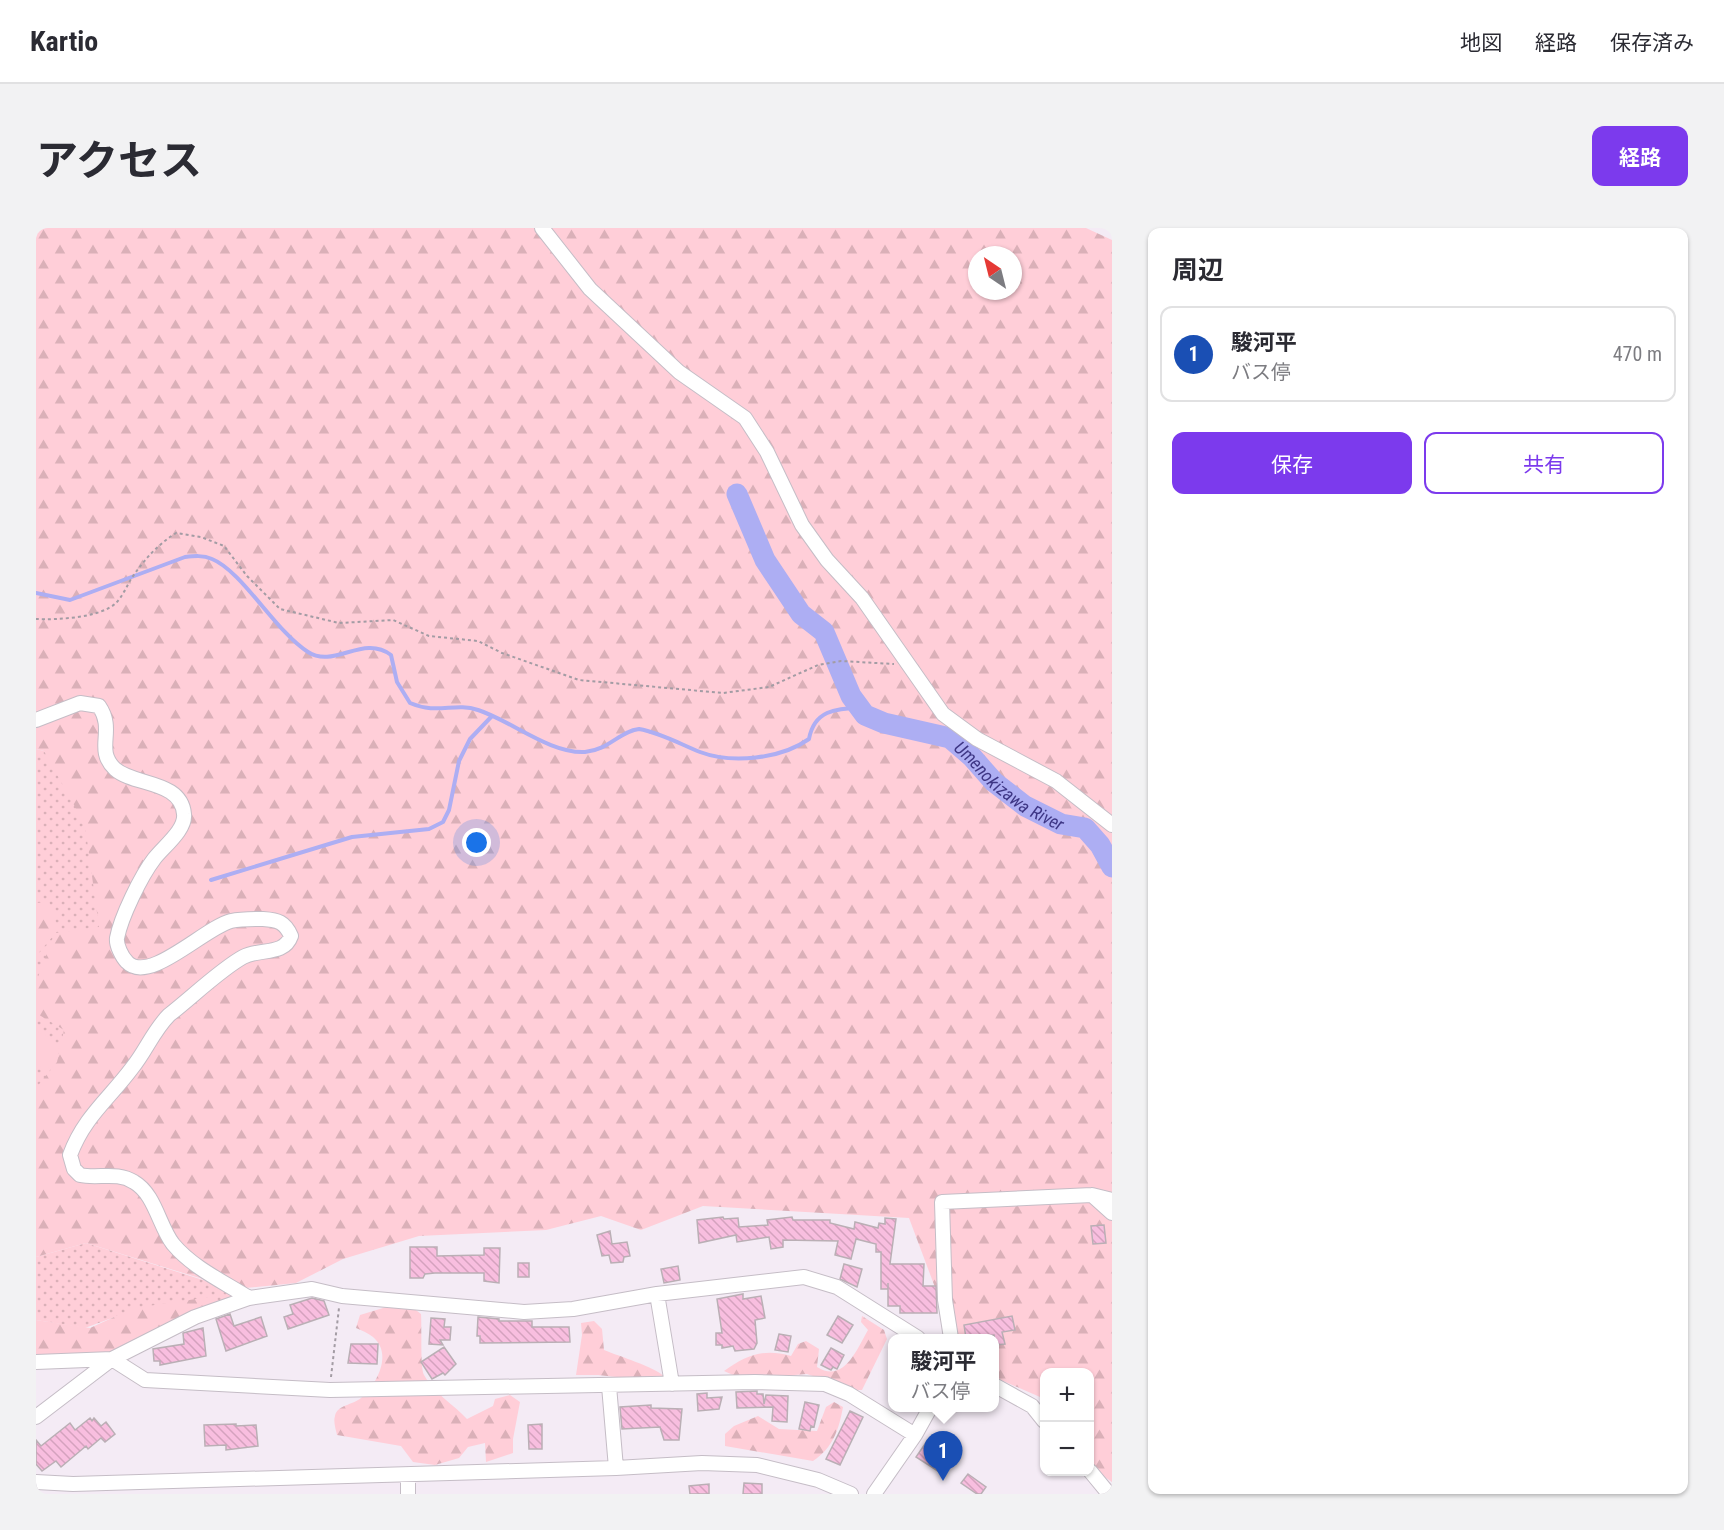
<!DOCTYPE html>
<html lang="ja">
<head>
<meta charset="utf-8">
<style>
  body { margin:0; font-family:"Roboto Condensed","Noto Sans JP",sans-serif; background:#f2f2f3; color:#2b2b33 }
  .controls { position:absolute; right:18px; bottom:18px; display:grid; overflow:hidden; border-radius:12px; box-shadow:0 2px 4px #0004 }
  .controls button { width:54px; height:54px; display:grid; place-items:center; padding:0; border:0; border-bottom:2px solid #e1e1e2; background:#fff; color:#2b2b33; font:30px sans-serif }
  .compass { position:absolute; left:932px; top:18px; width:54px; height:54px; border-radius:50%; background:#fff; box-shadow:0 2px 4px #0004; rotate:325deg }
  .you { position:absolute; left:441px; top:615px; width:21px; height:21px; margin:-15px; border:4px solid #fff; border-radius:50%; background:#1a73e8; box-shadow:0 0 0 9px #1a73e833 }
  .badge { display:grid; place-items:center; width:39px; height:39px; border-radius:50%; background:#7c3aed; color:#fff; font-size:20px; font-weight:700 }
  .pin { position:absolute; translate:-50% -50px; filter:drop-shadow(0 2px 3px #0008) }
  .pin::after { content:''; position:absolute; top:32px; width:21px; height:18px; background:inherit; clip-path:polygon(0 0,100% 0,50% 100%) }
  .popup { position:absolute; left:852px; top:1106px; width:111px; height:78px; box-sizing:border-box; display:grid; place-content:center; border-radius:12px; background:#fff; filter:drop-shadow(0 2px 4px #0005); font-size:20px; white-space:nowrap; color:#7c7c81 }
  .popup b { font-size:22px; color:#2b2b33 }
  .popup::after { content:''; position:absolute; left:50%; top:100%; margin-left:-12px; border:12px solid transparent; border-top-color:#fff }
  .list { margin:0; padding:0; list-style:none }
  h2 { display:flex; justify-content:space-between; align-items:center; height:78px; margin:0; padding:0 24px; font-size:26px }
  h2 small { font-size:20px; font-weight:400; color:#7c7c81 }
  .list li { display:grid; grid-template-columns:39px 1fr auto; gap:18px; align-items:center; box-sizing:border-box; height:96px; margin:0 12px 12px; padding:0 12px; border:2px solid #e1e1e2; border-radius:12px }
  .list b { display:block; font-size:22px; white-space:nowrap }
  .list p { margin:0; font-size:20px; white-space:nowrap; color:#7c7c81 }
  .list em { font-size:20px; font-style:normal; color:#7c7c81 }
  .actions { display:flex; gap:12px; padding:18px 24px }
  .actions a { flex:1; padding:14px 0; border:2px solid #7c3aed; border-radius:12px; text-align:center; font-size:21px; color:#7c3aed }
  .actions .main { background:#7c3aed; color:#fff }
  .map { position:relative; flex:none; width:1076px; height:1266px; overflow:hidden; border-radius:12px }
  header { display:flex; align-items:center; gap:36px; box-sizing:border-box; height:84px; padding:0 30px; background:#fff; border-bottom:2px solid #e1e1e2 }
  header strong { font-size:28px }
  nav { display:flex; gap:33px; margin-inline-start:auto; font-size:21px }
  .intro { display:flex; align-items:center; justify-content:space-between; box-sizing:border-box; height:144px; padding:0 36px }
  h1 { margin:0; font-size:42px }
  .button { padding:15px 27px; border-radius:12px; background:#7c3aed; color:#fff; font-size:21px; font-weight:700 }
  main { display:flex; gap:36px; padding:0 36px }
  aside { flex:1; background:#fff; border-radius:12px; box-shadow:0 2px 4px #0004 }
  .map>svg:first-child { display:block }
  .grass { fill:url(#grass-dots) }
  .forest { fill:url(#forest-firs); fill-rule:evenodd }
  .green { fill:#ffced8 }
  .lines { fill:none; stroke-linecap:round; stroke-linejoin:round }
  .stream { stroke:#adaef3; stroke-width:4 }
  .river { stroke:#adaef3; stroke-width:21 }
  .building { fill:url(#building-back-hatch); stroke:#baafb5; stroke-width:1.5 }
  .minor-casing { stroke:#c5bdc6; stroke-width:16 }
  .path { stroke:#a39ca4; stroke-width:2; stroke-dasharray:3 3; stroke-linecap:butt }
  .minor { stroke:#fff; stroke-width:14 }
  .labels { text-anchor:middle; dominant-baseline:central; stroke-width:6; stroke-linejoin:round; paint-order:stroke }
  .water-label { font-size:18px; font-style:italic; fill:#3e3685; stroke:#fff }
</style>
</head>
<body>
<header>
<strong>Kartio</strong>
<nav><a>地図</a><a>経路</a><a>保存済み</a></nav>
</header>
<div class="intro"><h1>アクセス</h1><a class="button">経路</a></div>
<main>
<div class="map">
<svg width="1076" height="1266" viewBox="0 0 1076 1266">
  <defs>
    <pattern id="grass-dots" width="8" height="8" patternUnits="userSpaceOnUse" patternTransform="scale(1.5)"><rect width="8" height="8" fill="#ffced8"/><path d="M2 2h.1M6 6h.1" fill="none" stroke="#dab0b8" stroke-width="1.8" stroke-linecap="round"/></pattern>
    <pattern id="forest-firs" width="22" height="20" patternUnits="userSpaceOnUse" patternTransform="scale(1.5)"><rect width="22" height="20" fill="#ffced8"/><path d="M5 1l3.5 6h-7zM16 11l3.5 6h-7z" fill="#dab0b8"/></pattern>
    <pattern id="building-back-hatch" width="6" height="6" patternUnits="userSpaceOnUse" patternTransform="scale(1.5)"><rect width="6" height="6" fill="#f8bedf"/><path d="M-1 5l2 2M0 0l6 6M5-1l2 2" fill="none" stroke="#d4a2be"/></pattern>
  </defs>
  <rect width="100%" height="100%" fill="#f4ebf5"/>
  <path class="grass" d="M0,521L8,523L69,604L75,829L0,913Z
    M50,1015L202,1063L207,1072L162,1084L84,1087L49,1100L0,1092V1029Z"/>
  <path class="forest" d="M0,0H1050L1076,12V1254L1060,1243L1054,1233V1144H1008V1174L1004,1169L958,1149V1110H918L873,990L667,978L605,1002L565,988L510,1002L383,1008L307,1031L260,1055L199,1061L50,1015L0,1029V860L21,834L28,802L0,785V754L18,707L0,728V675L13,674L22,701L20,705L63,699L49,597L8,523L0,521ZM941,27H977V63H941Z
    M181,1068L91,1124L0,1140V1092L54,1100L98,1080Z
    M357,1077L376,1079L385,1086C386,1098 384,1140 388,1147C397,1164 418,1177 431,1191L457,1178L459,1171L474,1167L484,1174L477,1211V1225L450,1234L449,1215L432,1219L423,1230L399,1237L377,1234L365,1218L301,1207C300,1202 297,1194 299,1188C301,1177 317,1177 325,1170C341,1156 357,1126 337,1109C332,1105 325,1102 320,1100L324,1087Z
    M826,1088L848,1102L851,1111L826,1162H817L771,1146L706,1151L688,1143C710,1127 728,1120 755,1128L762,1116L770,1113L783,1121L781,1139C808,1156 821,1121 832,1102L825,1094Z
    M558,1093L566,1101L568,1122C585,1129 616,1138 628,1148L625,1154L562,1147H540L546,1107L545,1095Z
    M798,1174L807,1179C803,1201 797,1220 777,1233L689,1218V1206L698,1198L722,1188L743,1201L781,1203L790,1179Z"/>
  <path class="green" d="M0,803L14,809L24,822L16,840L0,838Z"/>
  <g class="lines">
    <path class="stream" d="M0,365L34,372L149,329C158,328 167,327 176,331C206,343 240,404 272,424C298,441 327,406 355,427L361,454L374,475C402,487 418,474 442,482C474,492 514,526 549,524C573,522 584,503 603,501C625,505 644,516 664,524C696,536 745,531 773,511C778,483 799,480 825,480
      M175,652L316,609L393,601L407,594L413,582L423,533L434,511L456,488"/>
    <path class="river" id="s1" d="M701,266L729,332L765,386L788,404L815,468L829,487L848,495L914,510L936,529L958,554L989,578L1025,596L1049,600L1064,617L1076,639"/>
  </g>
  <path class="building" d="M687,989L688,991L702,990L703,999L732,997L731,992L756,989L757,992H794V995L818,1001L819,994L842,1000L843,995L849,996V990L860,991L854,1036H888L887,1058H900L901,1085H864V1078H852V1055V1061H845V1024H840V1016L820,1011L815,1031L799,1027L802,1013L747,1012V1019L735,1021L733,1009L701,1014L700,1007L663,1015L661,992Z
    M1068,997L1070,1015L1057,1016L1055,998Z
    M574,1003L576,1016L591,1014L594,1028L588,1029L587,1034L575,1035L573,1027L566,1028L561,1007Z
    M374,1019H401V1028L448,1027V1020H464L463,1055L448,1053V1045H399L389,1046L387,1050H374Z
    M482,1035H493V1049H482Z
    M808,1036L826,1041L821,1059L804,1051Z
    M642,1038L644,1052L628,1055L625,1041Z
    M707,1066V1071L725,1068L729,1090L719,1092L721,1115L718,1121L699,1123L697,1118L686,1120V1117H680V1105H686L681,1071Z
    M276,1070L288,1073L293,1087L252,1101L248,1089L257,1086L254,1077Z
    M194,1086L198,1098L225,1089L231,1108L190,1123L180,1091Z
    M802,1088L817,1097L806,1115L791,1107Z
    M976,1088L979,1102L966,1104L969,1116L959,1117L958,1107L930,1110L928,1097Z
    M442,1089L463,1091V1093H496V1099H533L534,1114L444,1115V1108H441Z
    M395,1090L409,1091L408,1099H415L414,1112H404L407,1117L393,1116Z
    M167,1100L170,1128L124,1137V1133H118L117,1121L148,1116L147,1105Z
    M743,1106L755,1108L752,1124L739,1122Z
    M315,1116H342L341,1136L312,1135Z
    M408,1119L420,1136L409,1147L407,1145L396,1151L385,1134Z
    M795,1120L808,1127L801,1141L797,1139L795,1142L785,1137Z
    M721,1163V1166H727L728,1176L730,1167L752,1168L751,1194L736,1193L737,1179L701,1180L700,1164Z
    M671,1165V1170L686,1169L683,1181L662,1183L661,1166Z
    M769,1174L783,1177L778,1199L775,1198L774,1203L763,1201Z
    M615,1177V1180L646,1181L643,1212H628L624,1199L586,1201L584,1179Z
    M814,1183L827,1189L804,1237L790,1231Z
    M54,1190L56,1193L58,1190L65,1198L70,1194L79,1206L69,1214L65,1210L52,1221L50,1218L25,1239L20,1233L6,1243L0,1236V1212L5,1218L34,1195L39,1202Z
    M200,1196V1198L220,1197L222,1218L190,1222V1217L169,1218L168,1197Z
    M506,1196V1221H493L492,1197Z
    M891,1213L918,1231L908,1247L880,1229Z
    M932,1246L950,1259L945,1266H941L925,1255Z
    M708,1255L726,1256V1266H707Z
    M673,1256V1266H654L653,1258Z"/>
  <g class="lines">
    <defs>
      <path id="minor" d="M506,0L554,61L643,144L709,190L731,224L766,297L791,332L826,370L907,486L941,511L1020,553L1076,597
        M0,492L44,475L63,478C80,503 58,521 79,541C98,558 145,552 148,586C150,602 127,619 118,631C105,648 85,689 81,710C80,717 86,729 91,734C113,757 168,700 195,693C205,691 217,691 227,691C242,692 249,694 255,708C248,728 224,720 207,729C185,741 155,770 133,787C117,803 110,823 96,840C73,871 48,889 34,927L38,941L44,947C62,951 81,943 98,954C119,966 123,998 137,1016C157,1040 188,1054 213,1070
        M1056,967L1076,985
        M621,1066L636,1156
        M915,1110L909,1072L906,974L1056,967L1076,972
        M0,1134L76,1131L109,1152L294,1162L719,1154L789,1156L813,1166L879,1207
        M958,1157L996,1178L1008,1193
        M573,1158L580,1240
        M0,1189L76,1131L159,1089L213,1070L276,1061L306,1068L488,1084L537,1081L621,1066L768,1049L801,1059L882,1110
        M1054,1243L1073,1266
        M372,1247V1266
        M0,1254L37,1256L580,1240L666,1235L721,1237L782,1252L815,1266
        M838,1266L879,1207L894,1180"/>
    </defs>
    <use href="#minor" class="minor-casing"/>
    <path class="path" d="M0,391C21,392 64,390 80,375C86,369 91,358 95,351C108,332 121,317 140,305L165,309L188,318L211,348L244,381L303,395L357,392L393,408L442,413L466,425L543,452L687,465L733,459L782,437L805,433L858,436
      M295,1149L303,1080"/>
    <use href="#minor" class="minor"/>
  </g>
  <g class="labels">
    <g class="water-label">
      <text stroke="none"><textPath href="#s1" startOffset="424">Umenokizawa River</textPath></text>
    </g>
  </g>
</svg>
<div class="controls">
<button>+</button>
<button>−</button>
</div>
<svg class="compass" viewBox="-18 -18 36 36"><path d="M0-13l5 13h-10z" fill="#e53935"/><path d="M0 13l5-13h-10z" fill="#7c7c81"/></svg>
<div class="you"></div>
<div class="pin badge" style="left:907px;top:1253px;background:#1a4fb4">1</div>
<div class="popup"><b>駿河平</b>バス停</div>
</div>
<aside>
<h2>周辺<small></small></h2>
<ul class="list">
<li><span class="badge" style="background:#1a4fb4">1</span><div><b>駿河平</b><p>バス停</p></div><em>470 m</em></li>
</ul>
<div class="actions"><a class="main">保存</a><a>共有</a></div>
</aside>
</main>
</body>
</html>
